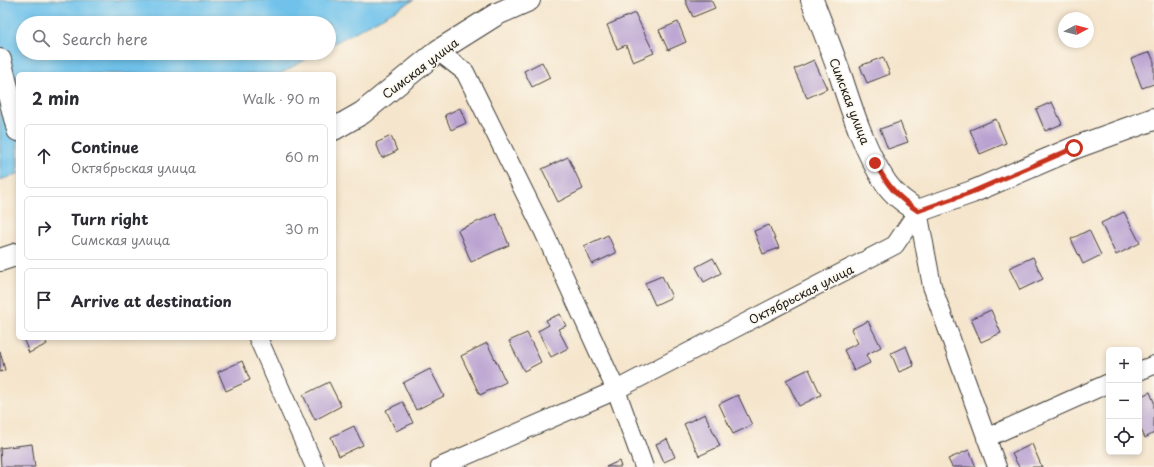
<!DOCTYPE html>
<html lang="en">
<head>
<meta charset="utf-8">
<style>
  body { margin:0; font-family:"Playpen Sans",sans-serif; background:#f7f7f7; color:#2b2b33 }
  .controls { position:absolute; right:12px; bottom:12px; display:grid; overflow:hidden; border-radius:6px; box-shadow:0 2px 6px #0003 }
  .controls button { width:36px; height:36px; display:grid; place-items:center; padding:0; border:0; border-bottom:1px solid #e1e1e2; background:#fff; color:#2b2b33; font:20px sans-serif }
  .compass { position:absolute; left:1058px; top:12px; width:36px; height:36px; border-radius:50%; background:#fff; box-shadow:0 2px 6px #0003; rotate:83deg }
  .stop { position:absolute; width:12px; height:12px; margin:-9px; border:3px solid #c8321e; border-radius:50%; background:#fff }
  .stop.end { background:#c8321e; border-color:#fff; box-shadow:0 1px 4px #0008 }
  .list { margin:0; padding:0; list-style:none }
  h2 { display:flex; justify-content:space-between; align-items:center; height:52px; margin:0; padding:0 16px; font-size:17px }
  h2 small { font-size:13px; font-weight:400; color:#7c7c81 }
  .list li { display:grid; grid-template-columns:26px 1fr auto; gap:12px; align-items:center; box-sizing:border-box; height:64px; margin:0 8px 8px; padding:0 8px; border:1px solid #e1e1e2; border-radius:6px }
  .list b { display:block; font-size:15px; white-space:nowrap }
  .list p { margin:0; font-size:13px; white-space:nowrap; color:#7c7c81 }
  .list em { font-size:13px; font-style:normal; color:#7c7c81 }
  .icon { flex:none; width:22px; height:22px; fill:none; stroke:currentColor; stroke-width:2; stroke-linecap:round; stroke-linejoin:round }
  .map { position:relative; flex:none; width:1154px; height:467px; overflow:hidden }
  .search { position:absolute; background:#fff; box-shadow:0 2px 6px #0003; left:16px; top:16px; width:320px; height:44px; display:flex; align-items:center; gap:10px; box-sizing:border-box; padding:0 14px; border-radius:22px; color:#7c7c81; font-size:15px }
  .panel { position:absolute; background:#fff; box-shadow:0 2px 6px #0003; left:16px; top:72px; width:320px; height:268px; border-radius:6px }
  .map>svg:first-child { display:block }
  .water { fill:#6fc2eb; stroke:#466f84 }
  .building { fill:#b9a2d1 }
  .lines { fill:none; stroke-linecap:round; stroke-linejoin:round }
  .street-casing { stroke:#3d3a36; stroke-width:20 }
  .secondary-casing { stroke:#3d3a36; stroke-width:24 }
  .street { stroke:#fff; stroke-width:18 }
  .secondary { stroke:#fff; stroke-width:22 }
  .route { stroke:#c8321e; stroke-width:5 }
  .labels { text-anchor:middle; dominant-baseline:central; stroke-width:3; stroke-linejoin:round; paint-order:stroke }
  .street-label { font-size:12px; fill:#1c1c1c; stroke:#fbf7ec }
</style>
</head>
<body>
<div class="map">
<svg width="1154" height="467" viewBox="0 0 1154 467">
  <rect width="100%" height="100%" fill="#fbf7ec"/>
  <filter id="ink" filterUnits="userSpaceOnUse"><feTurbulence type="fractalNoise" baseFrequency=".025" numOctaves="2"/><feDisplacementMap in="SourceGraphic" scale="8" xChannelSelector="R" yChannelSelector="G"/><feConvolveMatrix kernelMatrix="1 2 1 2 8 2 1 2 1" color-interpolation-filters="sRGB"/></filter>
  <filter id="wash" filterUnits="userSpaceOnUse"><feTurbulence type="fractalNoise" baseFrequency=".012" numOctaves="4" result="noise"/><feDisplacementMap in="SourceGraphic" scale="16" xChannelSelector="R" yChannelSelector="G"/><feGaussianBlur stdDeviation="0.9" result="paint"/><feColorMatrix in="noise" values="0 0 0 0 0 0 0 0 0 0 0 0 0 0 0 0 0 1.4 0 .05"/><feComposite in="paint" operator="in"/></filter>
  <g filter="url(#wash)">
    <rect width="100%" height="100%" fill="#f5e5cc"/>
    <path class="water" d="M0,0H414L329,46V23H23V53H317L280,74H18V174L0,180Z"/>
    <g id="blocks">
      <path class="building" d="M685,0H711L715,8L693,17Z
        M635,13L654,53L633,62L626,45L617,49L607,25Z
        M678,22L686,42L668,50L659,30Z
        M1150,52L1154,62V84L1142,88L1131,59Z
        M883,57L890,74L867,83L860,66Z
        M814,60L827,89L807,98L794,69Z
        M542,62L550,78L532,87L524,71Z
        M1052,102L1062,124L1045,131L1036,109Z
        M460,108L466,123L451,130L445,115Z
        M996,119L1006,143L980,154L970,130Z
        M900,122L908,142L888,149L880,129Z
        M391,136L397,151L382,158L376,143Z
        M568,157L583,189L558,202L542,169Z
        M1124,212L1140,243L1116,255L1101,223Z
        M496,214L509,245L471,262L458,230Z
        M769,225L779,248L763,254L754,231Z
        M1089,230L1101,255L1083,264L1071,239Z
        M608,235L616,253L592,264L584,246Z
        M1033,257L1043,279L1020,290L1009,268Z
        M713,258L721,273L704,282L696,267Z
        M662,276L672,297L655,305L645,283Z
        M991,310L1001,333L981,342L971,319Z
        M560,314L566,326L558,329L568,348L551,357L538,331L549,325L546,320Z
        M868,321L881,347L866,355L870,363L854,371L844,350L858,343L851,329Z
        M527,333L541,362L524,371L509,341Z
        M23,338H44L47,344L29,353Z
        M487,343L506,382L480,395L461,356Z
        M906,346L914,366L899,372L891,353Z
        M0,351L5,370L0,372Z
        M242,361L250,380L226,391L218,372Z
        M430,369L444,396L416,410L403,383Z
        M809,369L821,395L799,406L786,380Z
        M329,382L341,406L315,420L303,395Z
        M1150,392L1154,402V433L1145,438L1139,425V397Z
        M738,395L752,425L733,434L719,404Z
        M403,402L413,423L396,431L386,410Z
        M705,414L720,446L699,456L684,424Z
        M354,426L363,445L339,456L331,437Z
        M667,439L675,457L664,462L656,444Z
        M32,444L35,467H1L0,448Z
        M1032,444L1042,467H1019L1012,454Z
        M969,450L976,467H952L948,459Z
        M619,461L621,467H606Z"/>
    </g>
  </g>
  <g filter="url(#ink)">
    <use href="#blocks" fill-opacity="0" stroke="#3d3a36" stroke-width="1"/>
    <g class="lines">
      <defs>
        <path id="street" d="M438,51L465,72L543,230L616,390L644,467
          M918,211L932,286L997,467
          M258,338L315,467
          M1139,371L1154,365
          M986,438L1109,383
          M440,467L616,390L895,245L918,211"/>
        <path id="secondary" d="M812,0C822,26 832,51 841,77C852,111 866,154 886,183C894,195 906,203 918,211L972,192L1074,148L1154,119
          M0,60L18,130
          M334,129L362,113L438,51L497,14L529,0
          M0,260L18,254"/>
      </defs>
      <use href="#street" class="street-casing"/>
      <use href="#secondary" class="secondary-casing"/>
      <use href="#street" class="street"/>
      <use href="#secondary" class="secondary"/>
    </g>
  </g>
  <g class="lines" filter="url(#ink)">
    <path class="route" d="M875,163C888,186 896,196 918,211L972,192L1074,148"/>
  </g>
  <g class="labels">
    <g class="street-label">
      <text transform="translate(420 68) rotate(-37)">Симская улица</text>
      <text transform="translate(850 101) rotate(69)">Симская улица</text>
      <text transform="translate(801 294) rotate(-27)">Октябрьская улица</text>
    </g>
  </g>
</svg>
<div class="controls">
<button>+</button>
<button>−</button>
<button><svg class="icon" aria-label="locate" viewBox="0 0 24 24"><circle cx="12" cy="12" r="6"/><path d="M12 2v4M12 18v4M2 12h4M18 12h4"/></svg></button>
</div>
<svg class="compass" viewBox="-18 -18 36 36"><path d="M0-13l5 13h-10z" fill="#e53935"/><path d="M0 13l5-13h-10z" fill="#7c7c81"/></svg>
<div class="stop" style="left:1074px;top:148px"></div>
<div class="stop end" style="left:875px;top:163px"></div>
<div class="search"><svg class="icon" aria-label="search" viewBox="0 0 24 24"><circle cx="10" cy="10" r="6"/><path d="M15 15l6 6"/></svg>Search here</div>
<section class="panel">
<h2>2 min<small>Walk · 90 m</small></h2>
<ul class="list">
<li><svg class="icon" aria-label="ahead" viewBox="0 0 24 24"><path d="M12 20V5M6 11l6-6 6 6"/></svg><div><b>Continue</b><p>Октябрьская улица</p></div><em>60 m</em></li>
<li><svg class="icon" aria-label="right" viewBox="0 0 24 24"><path d="M7 20v-9h11M14 6l5 5-5 5"/></svg><div><b>Turn right</b><p>Симская улица</p></div><em>30 m</em></li>
<li><svg class="icon" aria-label="arrive" viewBox="0 0 24 24"><path d="M6 21V4h12l-3 4 3 4H6"/></svg><div><b>Arrive at destination</b></div></li>
</ul>
</section>
</div>
</body>
</html>
